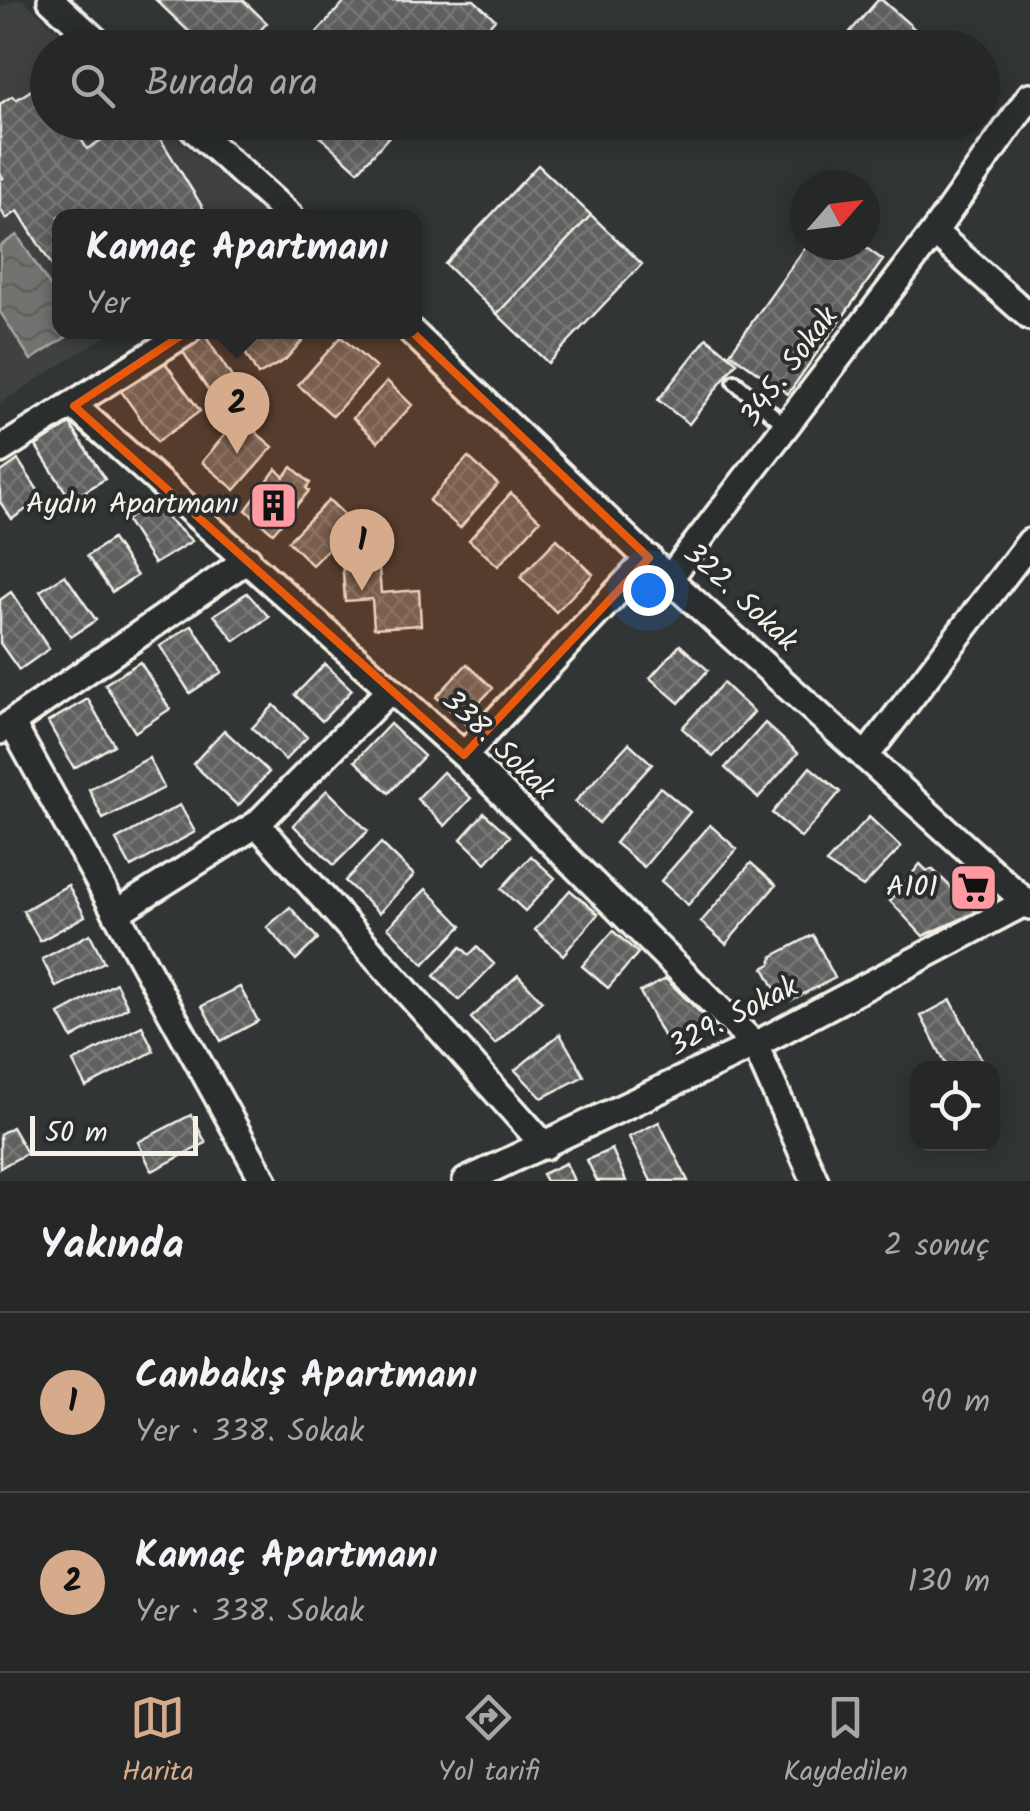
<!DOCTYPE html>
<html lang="tr">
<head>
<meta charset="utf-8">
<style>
  body { margin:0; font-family:Kalam,sans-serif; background:#323434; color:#f1f3f6 }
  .controls { position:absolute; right:30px; bottom:30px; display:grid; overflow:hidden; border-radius:20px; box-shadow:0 5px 25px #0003 }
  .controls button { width:90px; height:90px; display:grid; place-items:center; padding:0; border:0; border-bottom:2px solid #424445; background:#262828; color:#f1f3f6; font:50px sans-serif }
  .compass { position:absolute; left:790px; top:170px; width:90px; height:90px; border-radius:50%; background:#262828; box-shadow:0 5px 25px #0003; rotate:62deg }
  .scale { position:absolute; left:30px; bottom:25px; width:168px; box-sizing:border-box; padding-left:10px; border:5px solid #f4f1e8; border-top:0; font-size:28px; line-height:35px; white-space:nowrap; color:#f4f1e8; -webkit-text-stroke:8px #2a2d2e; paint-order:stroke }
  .you { position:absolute; left:648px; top:590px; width:35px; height:35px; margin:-25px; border:8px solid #fff; border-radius:50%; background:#1a73e8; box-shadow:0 0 0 15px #1a73e833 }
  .badge { display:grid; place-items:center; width:65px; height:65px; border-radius:50%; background:#d6ab8b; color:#111; font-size:32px; font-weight:700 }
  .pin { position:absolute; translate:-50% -82px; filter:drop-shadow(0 2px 5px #0008) }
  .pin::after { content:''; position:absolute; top:52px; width:35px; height:30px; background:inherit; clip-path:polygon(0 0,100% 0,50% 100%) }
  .popup { position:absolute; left:52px; top:209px; width:370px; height:130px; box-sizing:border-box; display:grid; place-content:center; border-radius:20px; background:#262828; filter:drop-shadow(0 2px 8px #0005); font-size:32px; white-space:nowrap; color:#a4a6a8 }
  .popup b { font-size:38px; color:#f1f3f6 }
  .popup::after { content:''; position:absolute; left:50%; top:100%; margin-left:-20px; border:20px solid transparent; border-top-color:#262828 }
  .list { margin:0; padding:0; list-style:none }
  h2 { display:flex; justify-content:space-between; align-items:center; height:130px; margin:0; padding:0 40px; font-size:42px }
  h2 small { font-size:32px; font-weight:400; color:#a4a6a8 }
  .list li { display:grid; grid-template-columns:65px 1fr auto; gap:30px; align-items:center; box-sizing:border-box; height:180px; padding:0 40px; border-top:2px solid #424445 }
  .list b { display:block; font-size:38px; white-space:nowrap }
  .list p { margin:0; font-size:32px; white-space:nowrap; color:#a4a6a8 }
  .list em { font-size:32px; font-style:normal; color:#a4a6a8 }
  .icon { flex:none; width:55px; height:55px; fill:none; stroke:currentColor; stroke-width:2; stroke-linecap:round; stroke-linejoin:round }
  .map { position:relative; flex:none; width:1030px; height:1181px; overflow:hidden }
  .search { position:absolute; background:#262828; box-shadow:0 5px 25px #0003; left:30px; right:30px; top:30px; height:110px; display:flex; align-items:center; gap:25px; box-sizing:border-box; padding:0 35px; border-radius:55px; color:#a4a6a8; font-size:38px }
  .sheet { height:490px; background:#262828 }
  nav { display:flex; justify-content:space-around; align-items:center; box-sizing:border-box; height:140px; border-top:2px solid #424445; background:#262828; font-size:28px; color:#a4a6a8 }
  nav a { display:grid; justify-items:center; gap:5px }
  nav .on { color:#d6ab8b }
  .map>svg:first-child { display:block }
  .built { fill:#404242 }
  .water { fill:url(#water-waves); stroke:#a6a5a0; stroke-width:2.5 }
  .building { fill:url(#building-cross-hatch); stroke:#f4f1e8; stroke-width:2.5 }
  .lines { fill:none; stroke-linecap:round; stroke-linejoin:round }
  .service-casing { stroke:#f4f1e8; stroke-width:20 }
  .minor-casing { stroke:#f4f1e8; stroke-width:32 }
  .service { stroke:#2a2d2e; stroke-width:12 }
  .minor { stroke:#2a2d2e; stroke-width:25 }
  .marked { fill:#e8590c; fill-opacity:0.2; stroke:#e8590c; stroke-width:8; stroke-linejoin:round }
  .labels { text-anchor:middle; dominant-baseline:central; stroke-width:8; stroke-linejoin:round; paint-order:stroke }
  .street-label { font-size:30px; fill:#f4f1e8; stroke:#2a2d2e }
  .poi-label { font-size:30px; fill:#f4f1e8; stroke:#2a2d2e; text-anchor:end }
</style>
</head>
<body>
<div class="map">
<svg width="1030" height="1181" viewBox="0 0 1030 1181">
  <defs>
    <pattern id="water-waves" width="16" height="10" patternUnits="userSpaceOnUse" patternTransform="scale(2.5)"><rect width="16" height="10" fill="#727370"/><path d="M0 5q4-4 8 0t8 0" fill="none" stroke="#5e5e5b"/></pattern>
    <pattern id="building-cross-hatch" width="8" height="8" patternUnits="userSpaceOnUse" patternTransform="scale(2.5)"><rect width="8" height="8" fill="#5f605f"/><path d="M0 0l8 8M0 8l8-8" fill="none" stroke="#777776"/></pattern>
  </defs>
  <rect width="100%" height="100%" fill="#323535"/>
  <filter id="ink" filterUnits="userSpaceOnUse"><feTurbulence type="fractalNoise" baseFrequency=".01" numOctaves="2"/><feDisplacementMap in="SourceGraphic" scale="20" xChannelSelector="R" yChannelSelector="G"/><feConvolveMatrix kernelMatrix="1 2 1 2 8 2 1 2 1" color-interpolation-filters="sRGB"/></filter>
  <g filter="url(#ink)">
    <path class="built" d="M17,0H23L76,47L48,48V122L160,123L266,216H59V332H112L0,403V7Z"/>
    <path class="water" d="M17,235L59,300V332H74L31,360L0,312V246Z"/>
    <path class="building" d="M156,0H243L267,23L243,48H206Z
      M346,0H474L495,19L470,48H303Z
      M878,0H882L936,48H867L850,32Z
      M33,89L48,112V122H71L87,149L130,122H150L208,216H59V277L18,211L6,219L0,208V179L3,178L0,173V104L12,96L16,100Z
      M304,122H402L358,171Z
      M538,165L591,215L497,314L445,264Z
      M591,215L642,264L548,363L497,314Z
      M807,245H862L883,260L788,394L730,353Z
      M233,332H310L285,360L258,375Z
      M204,334L233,379L211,394L181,349Z
      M341,337L376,368L333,416L298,385Z
      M707,338L737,362L689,424L658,400Z
      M164,361L200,411L157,442L121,391Z
      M387,381L412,405L378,442L353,418Z
      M239,418L273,447L235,490L202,462Z
      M70,424L105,479L71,500L36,446Z
      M468,457L498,484L460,528L429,501Z
      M18,460L43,498L12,519L0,502V473Z
      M292,467L310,483L306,488L309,491L273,533L246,510L276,469L284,477Z
      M511,493L540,520L498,566L469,540Z
      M329,500L353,523L312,565L288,541Z
      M153,505L192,541L154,564L126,520L142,508Z
      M112,539L137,576L112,592L87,556Z
      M557,539L593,574L556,612L520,577Z
      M378,557L381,593L419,590L421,625L374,628L372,599L345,601L342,559Z
      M65,575L96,620L71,637L40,591Z
      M11,592L49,649L19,670L0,643V600Z
      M247,593L269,617L235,641L214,615Z
      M192,625L222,672L190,693L160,646Z
      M680,645L708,670L679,703L650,678Z
      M140,662L170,709L135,732L105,684Z
      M325,664L352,690L322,721L295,695Z
      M467,664L493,688L472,710L483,720L473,731L436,697Z
      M723,683L754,712L713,757L682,728Z
      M88,699L114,745L74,768L48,722Z
      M274,705L307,737L285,760L252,728Z
      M765,723L798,753L758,798L725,768Z
      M390,724L424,756L389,793L355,761Z
      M224,730L269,772L238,806L193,764Z
      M629,743L652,764L599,823L575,802Z
      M149,758L164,788L103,819L89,789Z
      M810,767L840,792L801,838L772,813Z
      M443,772L471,798L445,826L417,799Z
      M660,787L690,812L644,867L615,843Z
      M327,790L368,831L334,865L293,825Z
      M180,805L195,832L131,867L116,840Z
      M484,813L510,836L486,863L461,839Z
      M869,817L901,847L863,887L826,863Z
      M710,825L737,849L688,905L661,881Z
      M381,843L414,875L379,913L345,881Z
      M531,856L555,878L525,911L501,889Z
      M751,863L776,885L726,944L701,922Z
      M920,864L927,871L932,869L977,912L923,936L890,901Z
      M68,885L85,916L40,941L23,911Z
      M426,889L462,926L424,964L388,927Z
      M570,890L598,914L563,955L535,930Z
      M290,907L318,939L296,960L267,927Z
      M613,931L638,953L608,988L582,966Z
      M90,934L104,962L56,987L42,959Z
      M813,935L835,978L791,1000L789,996L781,1000L764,968L771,964L773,956Z
      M461,947L469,955L477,947L494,964L459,1000L434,976Z
      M518,975L542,1001L495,1044L471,1018Z
      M666,979L709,1021L666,1041L640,992Z
      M116,983L128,1007L72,1038L59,1014Z
      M240,987L258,1021L221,1041L202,1006Z
      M951,1000L986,1068H948L921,1016Z
      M142,1026L154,1051L86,1087L73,1062Z
      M560,1034L584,1076L542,1098L515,1070Z
      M191,1115L206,1143L152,1171L138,1142Z
      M659,1122L688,1181H651L629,1137Z
      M12,1127L27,1153L0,1168V1134Z
      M612,1149L626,1181H597L587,1160Z
      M566,1163L574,1181H546L542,1174Z"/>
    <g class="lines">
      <defs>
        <path id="service" d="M735,382L786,426"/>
        <path id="minor" d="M51,0L104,48
          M186,122L290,216
          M934,232L1030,317
          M412,332L669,579L1030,906
          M74,406L464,755L755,1045L815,1181
          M0,450L187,332
          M669,579L934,232L1030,96
          M12,724L264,1181
          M0,731L248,559
          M464,755L649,558
          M865,757L1030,542
          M257,824L545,1146
          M116,913L257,824L390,690
          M466,1181L755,1045L1026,902"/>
      </defs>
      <use href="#service" class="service-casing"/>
      <use href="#minor" class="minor-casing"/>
      <use href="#service" class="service"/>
      <use href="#minor" class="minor"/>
    </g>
  </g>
  <path class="marked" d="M320,244L649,558L464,755L74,406Z"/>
  <defs>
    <symbol id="building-square" viewBox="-11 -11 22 22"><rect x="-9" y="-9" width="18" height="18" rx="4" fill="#ff9aa2" stroke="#2a2d2e"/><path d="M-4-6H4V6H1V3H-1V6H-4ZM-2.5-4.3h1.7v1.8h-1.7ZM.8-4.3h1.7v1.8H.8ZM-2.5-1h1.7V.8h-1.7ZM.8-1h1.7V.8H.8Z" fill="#111"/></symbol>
    <symbol id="supermarket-square" viewBox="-11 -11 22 22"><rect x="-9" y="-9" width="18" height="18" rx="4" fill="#ff9aa2" stroke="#2a2d2e"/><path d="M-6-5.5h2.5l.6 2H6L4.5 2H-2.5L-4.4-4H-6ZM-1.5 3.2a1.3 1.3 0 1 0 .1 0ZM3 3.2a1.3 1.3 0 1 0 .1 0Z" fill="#111"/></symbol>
  </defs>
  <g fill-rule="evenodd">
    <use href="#building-square" x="246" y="478" width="55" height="55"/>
    <use href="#supermarket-square" x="946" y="860" width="55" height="55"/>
  </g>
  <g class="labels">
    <g class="street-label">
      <text transform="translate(790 367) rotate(-53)">345. Sokak</text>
      <text transform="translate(740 598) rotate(43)">322. Sokak</text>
      <text transform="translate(498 746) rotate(44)">338. Sokak</text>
      <text transform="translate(734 1017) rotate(-27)">329. Sokak</text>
    </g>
    <g class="poi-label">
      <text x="239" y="505">Aydın Apartmanı</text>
      <text x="938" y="888">A101</text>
    </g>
  </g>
</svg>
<div class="controls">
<button><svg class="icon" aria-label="locate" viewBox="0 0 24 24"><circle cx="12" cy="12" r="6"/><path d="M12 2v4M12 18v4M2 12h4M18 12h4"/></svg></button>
</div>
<svg class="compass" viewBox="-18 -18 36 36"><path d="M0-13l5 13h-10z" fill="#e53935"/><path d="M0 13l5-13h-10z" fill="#a4a6a8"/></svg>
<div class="scale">50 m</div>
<div class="you"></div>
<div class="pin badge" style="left:362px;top:591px">1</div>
<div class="pin badge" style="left:237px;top:454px">2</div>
<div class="popup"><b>Kamaç Apartmanı</b>Yer</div>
<div class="search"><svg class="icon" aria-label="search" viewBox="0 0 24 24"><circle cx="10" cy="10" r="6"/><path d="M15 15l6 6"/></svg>Burada ara</div>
</div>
<section class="sheet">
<h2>Yakında<small>2 sonuç</small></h2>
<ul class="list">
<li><span class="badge">1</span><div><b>Canbakış Apartmanı</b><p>Yer · 338. Sokak</p></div><em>90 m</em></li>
<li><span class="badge">2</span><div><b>Kamaç Apartmanı</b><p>Yer · 338. Sokak</p></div><em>130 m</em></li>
</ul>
</section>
<nav>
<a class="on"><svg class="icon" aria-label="map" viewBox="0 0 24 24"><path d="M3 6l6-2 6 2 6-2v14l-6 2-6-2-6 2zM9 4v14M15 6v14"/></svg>Harita</a>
<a><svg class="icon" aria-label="directions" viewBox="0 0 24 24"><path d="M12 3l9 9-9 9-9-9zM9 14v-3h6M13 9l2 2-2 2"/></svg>Yol tarifi</a>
<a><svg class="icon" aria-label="saved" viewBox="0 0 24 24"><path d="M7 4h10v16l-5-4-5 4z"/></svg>Kaydedilen</a>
</nav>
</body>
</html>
